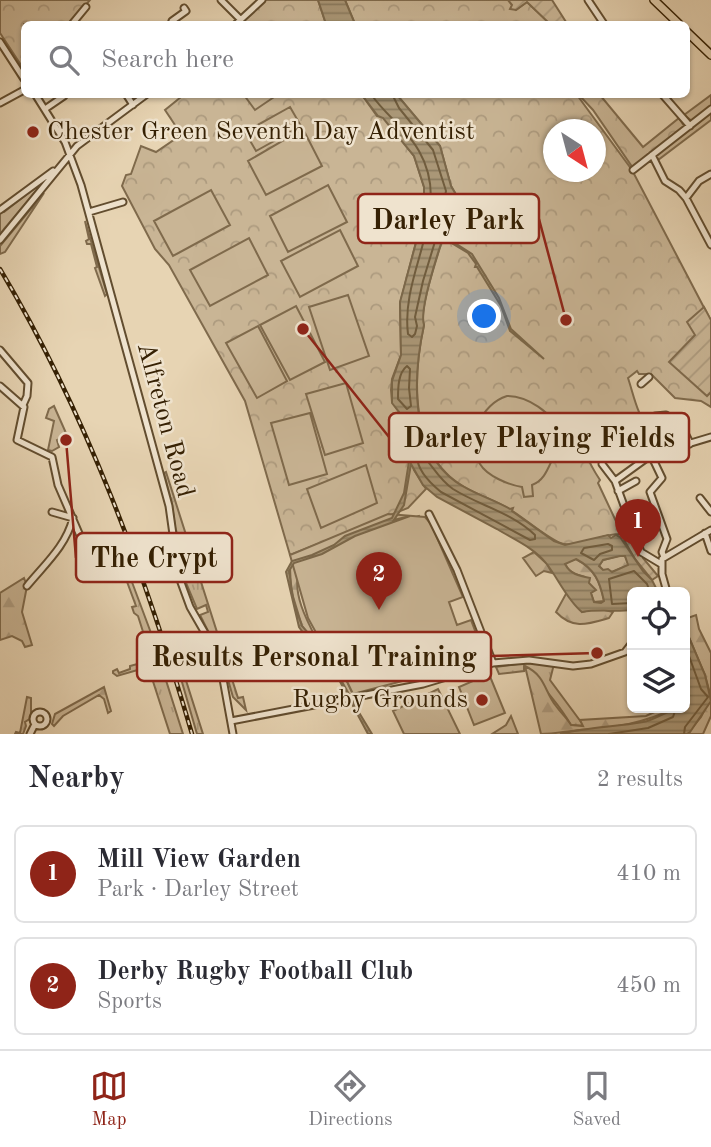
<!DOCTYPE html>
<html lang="en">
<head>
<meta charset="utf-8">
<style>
  body { margin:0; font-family:"Old Standard TT",serif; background:#f2f2f3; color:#2b2b33 }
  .controls { position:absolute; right:21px; bottom:21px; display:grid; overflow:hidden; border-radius:10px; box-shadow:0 2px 5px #0004 }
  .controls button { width:63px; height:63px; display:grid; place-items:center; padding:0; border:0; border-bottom:2px solid #e1e1e2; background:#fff; color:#2b2b33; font:35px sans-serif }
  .compass { position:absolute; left:543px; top:119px; width:63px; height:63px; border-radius:50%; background:#fff; box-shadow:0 2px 5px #0004; rotate:144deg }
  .you { position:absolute; left:485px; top:317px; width:24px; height:24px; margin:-18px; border:5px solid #fff; border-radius:50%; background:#1a73e8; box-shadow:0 0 0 10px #1a73e833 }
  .badge { display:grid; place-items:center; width:46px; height:46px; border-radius:50%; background:#8f2418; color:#fff; font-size:23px; font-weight:700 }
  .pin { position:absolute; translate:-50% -58px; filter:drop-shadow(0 2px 4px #0008) }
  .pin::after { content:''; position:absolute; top:37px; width:24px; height:21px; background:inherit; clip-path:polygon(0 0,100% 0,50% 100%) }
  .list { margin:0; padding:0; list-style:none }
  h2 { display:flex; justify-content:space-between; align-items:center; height:91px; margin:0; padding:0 28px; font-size:30px }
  h2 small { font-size:23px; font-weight:400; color:#7c7c81 }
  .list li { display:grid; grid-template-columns:46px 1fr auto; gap:21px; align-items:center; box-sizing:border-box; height:98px; margin:0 14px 14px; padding:0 14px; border:2px solid #e1e1e2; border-radius:10px }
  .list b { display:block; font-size:26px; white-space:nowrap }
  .list p { margin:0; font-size:23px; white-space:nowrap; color:#7c7c81 }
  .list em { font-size:23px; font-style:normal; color:#7c7c81 }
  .icon { flex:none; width:38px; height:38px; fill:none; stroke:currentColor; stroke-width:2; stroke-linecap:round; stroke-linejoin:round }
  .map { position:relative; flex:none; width:711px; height:734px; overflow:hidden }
  .search { position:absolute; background:#fff; box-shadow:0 2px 5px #0004; left:21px; right:21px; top:21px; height:77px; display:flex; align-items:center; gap:18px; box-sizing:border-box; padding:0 24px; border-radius:10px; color:#7c7c81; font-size:26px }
  .sheet { height:315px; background:#fff }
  nav { display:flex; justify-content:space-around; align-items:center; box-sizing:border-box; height:98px; border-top:2px solid #e1e1e2; background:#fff; font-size:19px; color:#7c7c81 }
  nav a { display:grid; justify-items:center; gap:4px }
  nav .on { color:#8f2418 }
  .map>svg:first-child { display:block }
  .grass { fill:url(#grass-tufts); stroke:#7f6a4c; stroke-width:2 }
  .forest { fill:url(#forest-firs); stroke:#7f6a4c; stroke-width:2 }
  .park { fill:url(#park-crowns); stroke:#7f6a4c; stroke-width:2; fill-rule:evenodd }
  .garden { fill:url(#garden-furrows); stroke:#7f6a4c; stroke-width:2 }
  .pitch { fill:#c9b595; stroke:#7f6a4c; stroke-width:2 }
  .water { fill:url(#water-rules); stroke:#7b6749; stroke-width:2; fill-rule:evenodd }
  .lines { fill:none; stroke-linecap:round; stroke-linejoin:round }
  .shore { stroke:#705c3d; stroke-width:2 }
  .minor-casing { stroke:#624d2f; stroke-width:9 }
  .major-casing { stroke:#352003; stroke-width:10 }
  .minor { stroke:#efe3ce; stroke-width:5 }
  .major { stroke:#e7d4b3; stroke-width:7 }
  .rail-casing { stroke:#352003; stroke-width:4.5 }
  .rail { stroke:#efe3ce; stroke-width:2; stroke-dasharray:5; stroke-linecap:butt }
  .poi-dot { fill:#8f2418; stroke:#efe3ce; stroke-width:2.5 }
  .labels { text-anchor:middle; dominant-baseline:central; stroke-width:5; stroke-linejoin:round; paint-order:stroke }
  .poi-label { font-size:26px; fill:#352003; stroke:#efe3ce; text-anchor:start }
  .street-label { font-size:26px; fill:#352003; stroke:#efe3ce }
  .leader { fill:none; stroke:#8f2418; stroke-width:2.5 }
  .callout-dot { fill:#8f2418; stroke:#efe3ce; stroke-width:2.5 }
  .callout { fill:#efe3ce; stroke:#8f2418; stroke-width:2.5 }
  .callout-label { font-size:28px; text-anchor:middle; font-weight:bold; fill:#352003 }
</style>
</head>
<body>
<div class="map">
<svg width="711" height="734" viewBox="0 0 711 734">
  <defs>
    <pattern id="grass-tufts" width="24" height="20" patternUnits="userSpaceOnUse" patternTransform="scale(1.75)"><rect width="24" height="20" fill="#c9b595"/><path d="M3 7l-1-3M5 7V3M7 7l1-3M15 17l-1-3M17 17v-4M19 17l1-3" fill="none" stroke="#ad9b7f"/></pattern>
    <pattern id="forest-firs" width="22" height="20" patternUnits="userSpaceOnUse" patternTransform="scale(1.75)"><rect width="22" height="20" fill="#c9b595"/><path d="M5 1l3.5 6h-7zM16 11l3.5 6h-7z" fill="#ad9b7f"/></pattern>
    <pattern id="park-crowns" width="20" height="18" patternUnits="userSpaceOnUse" patternTransform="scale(1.75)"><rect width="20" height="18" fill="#c9b595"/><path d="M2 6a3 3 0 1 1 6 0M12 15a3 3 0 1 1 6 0" fill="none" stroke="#ad9b7f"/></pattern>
    <pattern id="garden-furrows" width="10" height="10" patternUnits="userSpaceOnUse" patternTransform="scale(1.75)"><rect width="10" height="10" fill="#c9b595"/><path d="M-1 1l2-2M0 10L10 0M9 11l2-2" fill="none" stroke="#ad9b7f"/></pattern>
    <pattern id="water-rules" width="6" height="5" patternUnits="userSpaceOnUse" patternTransform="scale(1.75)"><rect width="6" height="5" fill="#aa9777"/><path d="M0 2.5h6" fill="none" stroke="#8b7b5f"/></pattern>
  </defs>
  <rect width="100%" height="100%" fill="#e7d4b3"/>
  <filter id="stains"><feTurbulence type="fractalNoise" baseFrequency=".00286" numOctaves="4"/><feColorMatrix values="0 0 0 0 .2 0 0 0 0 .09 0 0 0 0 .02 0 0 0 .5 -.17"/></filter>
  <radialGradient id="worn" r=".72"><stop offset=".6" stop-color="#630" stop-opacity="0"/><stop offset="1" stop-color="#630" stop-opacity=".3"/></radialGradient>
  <path class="grass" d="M711,95V107L692,121L684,115Z
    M711,112V120L658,160L654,155Z
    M85,221L107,294L105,296L95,268L97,267L91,244H87L86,241L89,239Z
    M166,472L238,698L243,697L246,710L233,697L222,659L200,615L208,612L206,605L197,609L181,571L172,505L164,473Z
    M120,550L151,633L183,734H170L149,669L155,665L117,676L113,673V671L117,669L119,673L130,669V666L152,660L138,616L134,613L132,607L136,606L116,552Z
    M176,649L203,734H197L173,651Z
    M525,663L554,664L550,680L584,726L571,725C558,703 542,685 524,667V671L499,674L496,667Z"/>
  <path class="forest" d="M44,193L5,252L0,254V246Z
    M419,516L423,522L299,572C292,593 307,621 317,640L319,638L335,656L353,694L350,696L326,653L313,641L302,626L291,590L290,567L294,563Z
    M534,552L547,564L552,573L544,571L536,576L523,558Z
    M622,555L625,556L629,565L612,572L603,570L599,566L603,560Z
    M576,559C595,569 600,581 604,601L594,602L585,577C575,574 569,573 565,563Z
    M24,578L27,586L22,612L32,645L25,647L22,641L12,636L0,640V593Z
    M567,592L582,612L597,608L613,612L609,618C588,624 573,630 556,612Z
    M696,615L699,629L711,653V716L703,734H687L701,717L711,697L705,675L685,628V619Z
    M525,666C546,676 544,691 556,706C561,713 566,717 571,725L583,726L580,720L646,716L663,708H675C643,724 615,727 580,730C567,731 555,734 541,734Z
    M104,687L111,711L108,713L104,699L99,695L63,716L54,726L52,724L55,714Z
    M27,697L31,698V718L25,722L26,726L23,734H15L16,732L20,733Z
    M511,716L518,734H492L506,725Z"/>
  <path class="park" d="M0,0H90L69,24H24V67L21,65L0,33Z
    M260,0H318L326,24H237Z
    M345,0H508L516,10L527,2L550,24L566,22L567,24H355Z
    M180,95H362L377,116L383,117L414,156L424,187V212L400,303L401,355L392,379L391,390L392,402L399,412L404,440L414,470L426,489L408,508L290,555L245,401L169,265L155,249L122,186L126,175L131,174L141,146L156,152L178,137L177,128L165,110L181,97Z
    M397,95H577L632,170L711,321V407L701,401L675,398L651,374H639L637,371L628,378C632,390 634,400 639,412L635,419L613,431L592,416L582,426C582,448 588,462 600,480L598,483L622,534C602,533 582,547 564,544C553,543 523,517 511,510C490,497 463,491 446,473C410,437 414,370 424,325C418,310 439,253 444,234C448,222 449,209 450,196L458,198L451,186L440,146ZM554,130H596V172H554Z
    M579,95H600L643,147L679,118L686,129L633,168L593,110Z
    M46,179L0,234V212H4Z"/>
  <path class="garden" d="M508,0H552L566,22L550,24L527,2L516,10L510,9L512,5Z
    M704,307L711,320V392L707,396L669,362L695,335L687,322Z
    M634,534L644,555L643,558L658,576L652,580L635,559L624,540Z"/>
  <path class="pitch" d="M244,95H277L255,110Z
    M290,107L301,126L256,151L245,132Z
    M303,129L322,166L266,195L248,161Z
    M328,185L347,222L288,252L270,216Z
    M211,190L230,225L173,256L154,221Z
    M340,230L358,266L300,297L281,261Z
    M249,238L268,275L210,306L190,270Z
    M348,295L369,356L330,370L309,307Z
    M296,306L325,362L290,380L260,325Z
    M258,326L287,381L257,398L226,343Z
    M346,383L363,443L325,455L306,394Z
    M507,396C526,396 554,412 558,433C559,442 555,452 552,460C547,471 543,481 532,485L533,496L524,497L522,487C509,485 487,476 480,464C466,439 481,404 507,396Z
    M54,406L70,442L65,445L62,438L57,440L59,447L52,451L48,450L54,421L46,418L49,409Z
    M310,413L327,474L289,485L271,423Z
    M366,465L377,503L321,528L307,489Z
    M388,514L425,517L431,524L463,597L449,602L457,625L471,620L486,660L484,664L415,680L410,679L353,694L335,656L319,638L308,618L290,555Z
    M489,674L505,713L474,725L459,687Z
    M438,689L460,734H404L393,711Z"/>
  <path class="water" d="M318,0H345L355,24H326Z
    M362,95H397L440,146L451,186L458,198L457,205L450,196L444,236L472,254L499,298L511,329L544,359L510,331L501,306L477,267H475L476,264L468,253L443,238C437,255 419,311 424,325C413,376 409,448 456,482C473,494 493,499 510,509L513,508L512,511L554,541L565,545L608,535L611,538L616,535L620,537L643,571L652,580L658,592H632V610C614,612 599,609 582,612C567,600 558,578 546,563C533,547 513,539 497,529L437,497L423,485L411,464L404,505L394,520L410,516L355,536L322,554L294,563L289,571L294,604L302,626L330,658L346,691L372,734H368L329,661L310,642L299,627L286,572L292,561L312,555L334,545L345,536L392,518L404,493L410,455L404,440L399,412L392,403V381L401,355L400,302L424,213V187L414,156L383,118L378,116ZM620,556H625L628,565L612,572L608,569L603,570L599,566L603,560ZM576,559C595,569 600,582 604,601L601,603L594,602L591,593L596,590L589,583L590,578C579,576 570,574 565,564Z
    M685,628L705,675L711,701L690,732L687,734H560C587,727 615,727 643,722C658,719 669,708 685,708L687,681L685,676Z"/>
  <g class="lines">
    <path class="shore" d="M371,94C385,115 407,129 419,151C454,212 400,271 408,334L412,337L415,334L417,326L415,317L423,281L437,235L446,191L433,150L399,108L392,94
      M407,366L410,369L409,388L411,406L407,409L398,399C398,388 398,373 407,366Z
      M420,453C430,461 438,479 453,489C480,506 511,512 535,535V539L530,540L441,492C430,483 417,469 417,456Z
      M608,544L612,546V550L600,554L594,560L581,553L584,548Z
      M632,603L612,604L609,579L634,571L647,584L650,592
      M609,734L648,728L673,717L676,708
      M684,734L685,727L708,697L701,689L685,645"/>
    <defs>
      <path id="minor" d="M221,0L240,19
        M588,0L604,24
        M72,24L86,7
        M171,24L172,21L186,11L184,8
        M236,24L262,0
        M0,42L24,79
        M35,94L65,142L81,185L169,506L179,577L190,607L213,647L221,668L233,734
        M126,94L133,105
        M662,94L690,126
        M0,103L24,90
        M45,109L64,96
        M652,155L665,181L679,190L686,198L711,245
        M633,170L711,109
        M686,198L699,181L711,174
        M0,210L53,171
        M89,212L123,202
        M0,240L77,146L147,94
        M0,350L28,383L27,396L23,405
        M641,384L649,377
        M0,386L24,407L17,440L52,457L58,485L81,538
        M655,416L666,415C677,423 686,431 690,444
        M651,455L662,478L650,492L667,539L662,552L664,557
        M602,464L615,481
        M618,491L636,481
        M700,498L711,512
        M429,514L457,570L493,663
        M705,533L711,551
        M661,564L641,552L615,481L651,455L711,437
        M27,586C45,564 66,546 73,518L52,512
        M667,592L662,574V559L711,530
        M33 719a7 7 0 1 1 14 0a7 7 0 1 1-14 0Z
        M231,721L423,684L493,663L529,660L573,666L591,664L625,652L632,643
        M30,734L35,724"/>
      <path id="major" d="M654,0L679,24
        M686,31L711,55"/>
    </defs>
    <use href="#minor" class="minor-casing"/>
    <use href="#major" class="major-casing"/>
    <use href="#minor" class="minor"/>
    <use href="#major" class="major"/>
    <defs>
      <path id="rail" d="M0,269C86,413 145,573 192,734"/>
    </defs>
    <use href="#rail" class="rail-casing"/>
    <use href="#rail" class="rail"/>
  </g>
  <g class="poi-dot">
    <circle cx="33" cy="132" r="7"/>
    <circle cx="482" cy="700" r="7"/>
  </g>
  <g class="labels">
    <g class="poi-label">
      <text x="47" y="132">Chester Green Seventh Day Adventist</text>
      <text x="468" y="700" text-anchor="end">Rugby Grounds</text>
    </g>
    <g class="street-label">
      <text transform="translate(165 420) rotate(75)">Alfreton Road</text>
    </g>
  </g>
  <path class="leader" d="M566 320L539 219M303 329L389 437M66 440L76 558M597 653L491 656"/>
  <g class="callout-dot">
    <circle cx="566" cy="320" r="7"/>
    <circle cx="303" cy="329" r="7"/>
    <circle cx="66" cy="440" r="7"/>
    <circle cx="597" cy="653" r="7"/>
  </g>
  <g class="callout">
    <rect x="358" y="194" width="181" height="49" rx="7"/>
    <rect x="389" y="413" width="300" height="49" rx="7"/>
    <rect x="76" y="533" width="156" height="49" rx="7"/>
    <rect x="137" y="632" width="354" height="49" rx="7"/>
  </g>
  <g class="callout-label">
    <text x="448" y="229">Darley Park</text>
    <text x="539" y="447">Darley Playing Fields</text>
    <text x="154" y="567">The Crypt</text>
    <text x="314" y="666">Results Personal Training</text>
  </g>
  <rect width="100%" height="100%" filter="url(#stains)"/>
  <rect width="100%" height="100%" fill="url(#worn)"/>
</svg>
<div class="controls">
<button><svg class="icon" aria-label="locate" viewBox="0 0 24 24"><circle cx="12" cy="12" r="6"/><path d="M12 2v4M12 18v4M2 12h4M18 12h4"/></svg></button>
<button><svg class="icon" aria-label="layers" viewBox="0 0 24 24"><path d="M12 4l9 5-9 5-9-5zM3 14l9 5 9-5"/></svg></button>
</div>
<svg class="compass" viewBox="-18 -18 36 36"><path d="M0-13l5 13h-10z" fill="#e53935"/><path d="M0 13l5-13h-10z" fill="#7c7c81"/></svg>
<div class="you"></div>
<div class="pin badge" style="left:638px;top:557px">1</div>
<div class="pin badge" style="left:379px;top:610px">2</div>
<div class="search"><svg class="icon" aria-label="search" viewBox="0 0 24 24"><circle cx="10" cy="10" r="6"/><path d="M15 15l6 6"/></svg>Search here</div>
</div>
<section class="sheet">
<h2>Nearby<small>2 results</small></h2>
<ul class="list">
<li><span class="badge">1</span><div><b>Mill View Garden</b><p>Park · Darley Street</p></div><em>410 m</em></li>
<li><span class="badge">2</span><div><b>Derby Rugby Football Club</b><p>Sports</p></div><em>450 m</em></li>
</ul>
</section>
<nav>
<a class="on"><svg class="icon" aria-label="map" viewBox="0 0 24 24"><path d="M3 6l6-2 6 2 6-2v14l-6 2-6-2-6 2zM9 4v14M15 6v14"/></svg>Map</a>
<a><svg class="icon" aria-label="directions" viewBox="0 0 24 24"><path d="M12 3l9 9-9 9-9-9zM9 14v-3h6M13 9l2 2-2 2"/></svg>Directions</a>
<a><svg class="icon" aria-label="saved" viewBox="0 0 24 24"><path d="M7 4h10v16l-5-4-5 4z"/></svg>Saved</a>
</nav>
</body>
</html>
